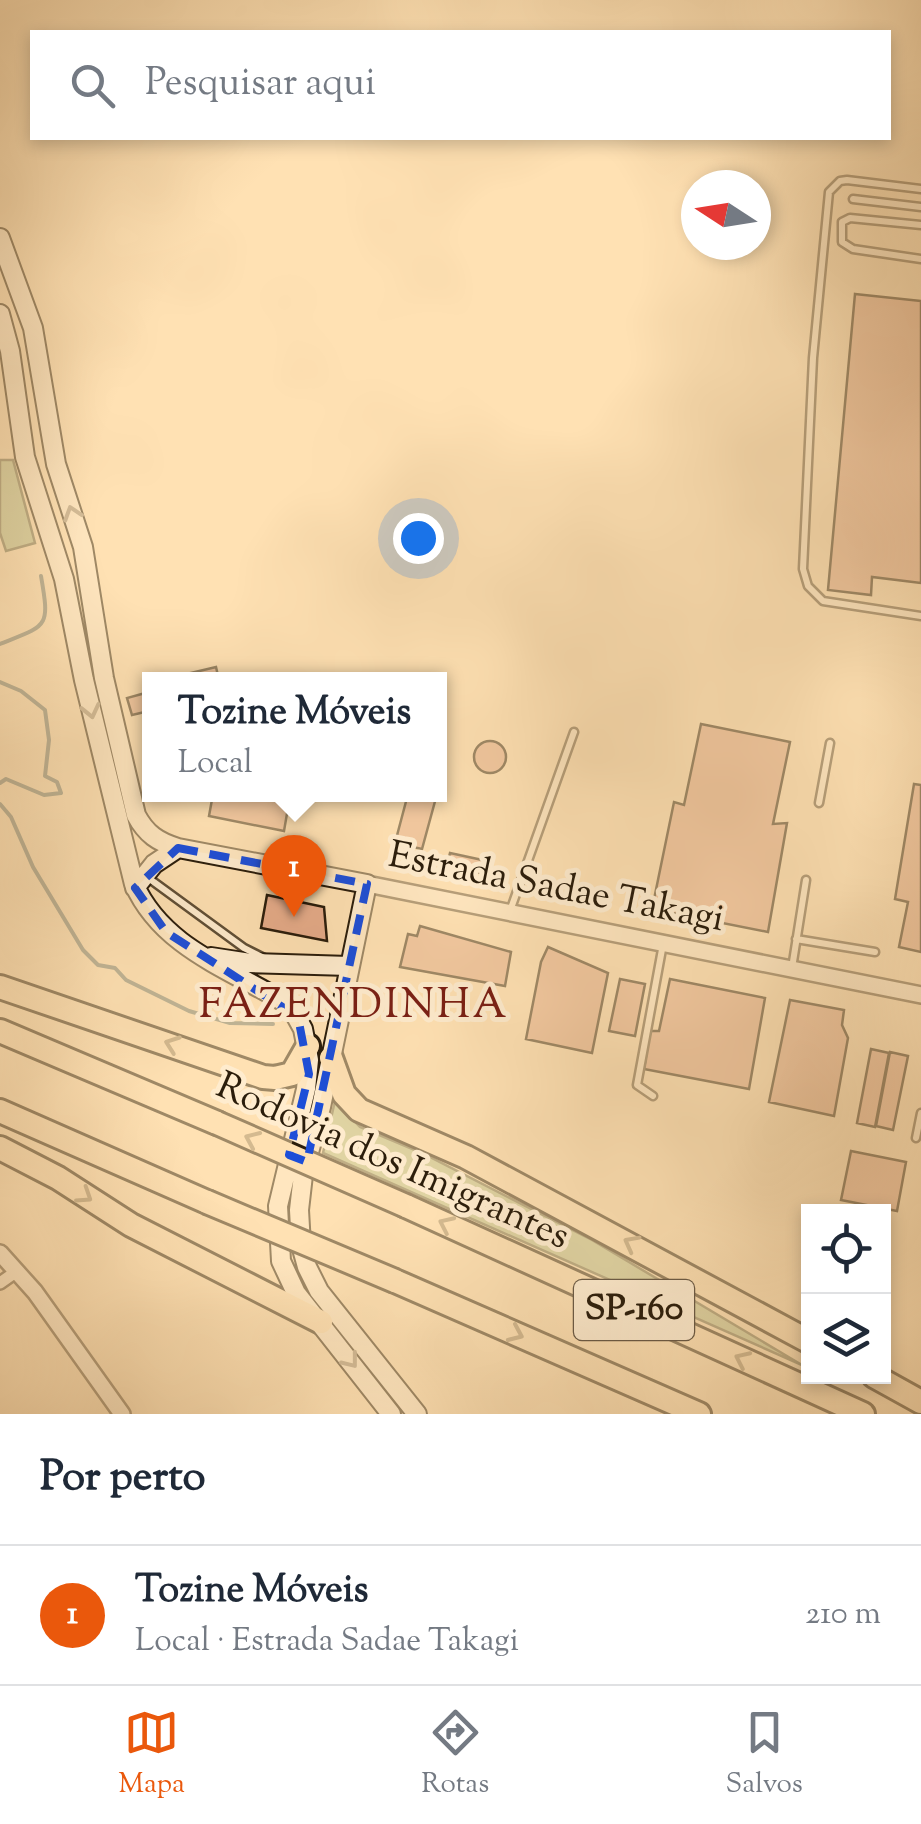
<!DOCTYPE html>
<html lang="pt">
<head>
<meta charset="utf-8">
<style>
  body { margin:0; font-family:"Sorts Mill Goudy",serif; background:#f6f6f7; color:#1f2937 }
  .controls { position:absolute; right:30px; bottom:30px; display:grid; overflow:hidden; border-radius:0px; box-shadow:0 5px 15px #0003 }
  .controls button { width:90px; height:90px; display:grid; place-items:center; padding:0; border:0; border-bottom:2px solid #e0e1e3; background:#fff; color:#1f2937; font:50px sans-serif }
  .compass { position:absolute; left:681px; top:170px; width:90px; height:90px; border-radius:50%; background:#fff; box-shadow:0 5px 15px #0003; rotate:282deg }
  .you { position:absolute; left:418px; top:538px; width:35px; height:35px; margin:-25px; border:8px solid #fff; border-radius:50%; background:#1a73e8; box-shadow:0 0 0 15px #1a73e833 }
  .badge { display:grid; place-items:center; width:65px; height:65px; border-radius:50%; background:#ea580c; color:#fff; font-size:32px; font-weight:700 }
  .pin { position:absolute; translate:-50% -82px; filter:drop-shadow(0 2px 5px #0008) }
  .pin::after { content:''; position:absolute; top:52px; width:35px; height:30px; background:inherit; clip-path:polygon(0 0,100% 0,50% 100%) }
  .popup { position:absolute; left:142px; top:672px; width:305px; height:130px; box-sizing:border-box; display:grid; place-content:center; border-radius:0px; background:#fff; filter:drop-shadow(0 2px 8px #0005); font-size:32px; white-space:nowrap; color:#747a83 }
  .popup b { font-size:38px; color:#1f2937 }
  .popup::after { content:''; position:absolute; left:50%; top:100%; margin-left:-20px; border:20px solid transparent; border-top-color:#fff }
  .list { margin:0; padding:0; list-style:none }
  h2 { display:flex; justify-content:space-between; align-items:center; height:130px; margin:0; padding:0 40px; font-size:42px }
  h2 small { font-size:32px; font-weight:400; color:#747a83 }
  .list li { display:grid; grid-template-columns:65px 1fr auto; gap:30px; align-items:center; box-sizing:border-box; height:140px; padding:0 40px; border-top:2px solid #e0e1e3 }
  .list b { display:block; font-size:38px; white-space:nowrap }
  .list p { margin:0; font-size:32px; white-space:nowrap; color:#747a83 }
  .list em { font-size:32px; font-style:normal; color:#747a83 }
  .icon { flex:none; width:55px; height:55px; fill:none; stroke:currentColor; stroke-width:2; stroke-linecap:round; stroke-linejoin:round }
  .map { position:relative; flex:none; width:921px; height:1414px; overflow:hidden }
  .search { position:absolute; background:#fff; box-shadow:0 5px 15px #0003; left:30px; right:30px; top:30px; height:110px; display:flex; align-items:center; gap:25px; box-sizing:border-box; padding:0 35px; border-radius:0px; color:#747a83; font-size:38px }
  .sheet { height:270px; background:#fff }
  nav { display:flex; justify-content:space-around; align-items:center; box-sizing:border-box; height:140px; border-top:2px solid #e0e1e3; background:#fff; font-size:28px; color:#747a83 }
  nav a { display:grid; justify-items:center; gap:5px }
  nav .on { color:#ea580c }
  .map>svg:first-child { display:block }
  .green { fill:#bbc490; stroke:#73704e; stroke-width:2.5 }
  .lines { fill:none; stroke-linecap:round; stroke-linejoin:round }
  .stream { stroke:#747c72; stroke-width:4 }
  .building { fill:#e5ab89; stroke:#2b1d0b; stroke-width:2.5 }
  .service-casing { stroke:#604e35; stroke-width:11 }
  .minor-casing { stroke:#604e35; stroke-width:16 }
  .tertiary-casing { stroke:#604e35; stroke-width:20 }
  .secondary-casing { stroke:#2b1d0b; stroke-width:22 }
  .motorway-casing { stroke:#2b1d0b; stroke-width:28 }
  .service { stroke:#ffecce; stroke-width:6 }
  .minor { stroke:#ffecce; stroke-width:11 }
  .tertiary { stroke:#ffecce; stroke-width:15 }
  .secondary { stroke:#ffecce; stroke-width:18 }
  .motorway { stroke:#ffe1b3; stroke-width:22 }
  .motorway-bridge-casing { stroke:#2b1d0b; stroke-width:28; stroke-linecap:butt }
  .motorway-bridge { stroke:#ffe1b3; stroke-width:22 }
  .oneway { stroke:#a08f76 }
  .oneway2 { stroke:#a08967 }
  .marked { fill:none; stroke:#1d4ed8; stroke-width:8; stroke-dasharray:20 12; stroke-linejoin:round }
  .labels { text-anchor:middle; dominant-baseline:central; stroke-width:10; stroke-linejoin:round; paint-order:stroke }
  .shield { fill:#ffecce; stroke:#6b5b46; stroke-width:2.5 }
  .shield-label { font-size:35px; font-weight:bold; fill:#2b1d0b }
  .street-label { font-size:38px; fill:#2b1d0b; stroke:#ffecce }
  .quarter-label { font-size:42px; letter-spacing:2.5px; fill:#7a1f14; stroke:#ffecce }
</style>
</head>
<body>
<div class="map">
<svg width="921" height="1414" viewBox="0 0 921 1414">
  <rect width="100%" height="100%" fill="#ffe1b3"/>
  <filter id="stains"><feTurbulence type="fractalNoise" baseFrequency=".002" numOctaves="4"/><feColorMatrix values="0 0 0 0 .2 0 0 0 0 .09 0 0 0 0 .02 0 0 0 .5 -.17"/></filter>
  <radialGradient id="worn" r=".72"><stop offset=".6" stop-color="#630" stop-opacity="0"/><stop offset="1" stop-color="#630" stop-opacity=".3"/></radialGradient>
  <path class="green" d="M0,460H13L35,543L6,551L0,533Z
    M335,1101L360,1127L422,1153L592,1240L802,1365L323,1153Z"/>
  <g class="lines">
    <path class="stream" d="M0,644C48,625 50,628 41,576
      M0,682L21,691L45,710L49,740L45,776L57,782L61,793L44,795L6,779L0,783
      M0,804L11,817L33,867L83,950L98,965L115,968L126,980L189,1011L230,1023L273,1024"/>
  </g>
  <path class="building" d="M855,294L921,301V583L872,577L871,595L828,590Z
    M216,667L219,680H193L191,673Z
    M149,692V711L132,715L127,698Z
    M701,724L790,742L773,824L787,823L768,932L652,909L674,802L684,805Z
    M474 757a16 16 0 1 1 32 0a16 16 0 1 1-32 0Z
    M914,784L921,785V952L899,947L908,902L895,899Z
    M213,794H250L289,802L284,831L209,816Z
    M408,794H437L422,849L395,843Z
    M450,853L487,861L484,874L447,865Z
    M267,895L324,907L327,941L261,928Z
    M420,926L511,952L505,986L400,967L408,934L417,936Z
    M548,947L608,973L592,1053L526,1039L541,962Z
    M620,979L645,984L635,1036L609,1031Z
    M670,979L765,998L749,1089L644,1069L650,1031H659Z
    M790,1000L844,1010L842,1025L848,1038L834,1116L769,1102Z
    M871,1049L889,1053L875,1127L857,1123Z
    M890,1052L908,1056L893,1130L876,1126Z
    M851,1151L906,1162L897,1211L841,1200Z"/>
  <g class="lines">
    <defs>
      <path id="service" d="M921,189L847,180L840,181L829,192L813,358L803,569L808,586L823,601L921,616
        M853,199L921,207
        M921,225L850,218L842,222V242L853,249L921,259
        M819,803L830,743
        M147,877L244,948L264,958
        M510,911L574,732
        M796,939L875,952
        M792,968L806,880
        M653,1096L637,1085L663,944
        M916,1138L921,1113"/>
      <path id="minor" d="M0,1283L17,1271"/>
      <path id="tertiary" d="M367,884L921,995
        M0,1253L35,1292L122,1414"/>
      <path id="secondary" d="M0,238L33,328L56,464L83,547L104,678L136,815C146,834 158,842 178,848L367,884L321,1107L303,1175L299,1210L301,1245L307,1267L319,1291L417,1414
        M0,314L10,351L25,457L64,579L84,680L134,884C162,947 228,968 284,1002L292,1009L303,1029L309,1060L306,1089L278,1206L281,1261L296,1293L391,1414
        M135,888L154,864L178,848
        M211,957L250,963L349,966"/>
      <path id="motorway" d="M0,987L263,1077L275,1078L292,1074L308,1046
        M0,1031L217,1123
        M331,1058L344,1094L359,1110L466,1157L808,1341
        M0,1111L207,1202
        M0,1148L58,1178L131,1225L321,1322
        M406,1206L863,1414
        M395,1281L699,1414
        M874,1376L921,1402"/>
    </defs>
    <use href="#service" class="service-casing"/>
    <use href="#minor" class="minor-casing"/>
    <use href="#tertiary" class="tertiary-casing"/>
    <use href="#secondary" class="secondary-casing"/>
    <use href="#motorway" class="motorway-casing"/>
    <use href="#service" class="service"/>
    <use href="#minor" class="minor"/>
    <use href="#tertiary" class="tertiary"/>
    <use href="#secondary" class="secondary"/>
    <use href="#motorway" class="motorway"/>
    <defs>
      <path id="motorway-bridge" d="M217,1123L406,1206
        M207,1202L395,1281"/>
    </defs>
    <use href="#motorway-bridge" class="motorway-bridge-casing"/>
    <use href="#motorway-bridge" class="motorway-bridge"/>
  </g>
  <defs><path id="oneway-chevron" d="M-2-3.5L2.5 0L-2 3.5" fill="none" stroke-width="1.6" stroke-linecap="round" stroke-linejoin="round" transform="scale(2.5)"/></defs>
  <g class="oneway">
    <use href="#oneway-chevron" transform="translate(72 513) rotate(-108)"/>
    <use href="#oneway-chevron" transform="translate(91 711) rotate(77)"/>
    <use href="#oneway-chevron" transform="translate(351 1361) rotate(52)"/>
  </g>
  <g class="oneway2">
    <use href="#oneway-chevron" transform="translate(172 1044) rotate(-160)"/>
    <use href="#oneway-chevron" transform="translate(252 1139) rotate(-156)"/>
    <use href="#oneway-chevron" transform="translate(85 1196) rotate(33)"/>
    <use href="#oneway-chevron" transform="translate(446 1224) rotate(-155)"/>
    <use href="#oneway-chevron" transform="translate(631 1243) rotate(-152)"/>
    <use href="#oneway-chevron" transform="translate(516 1334) rotate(24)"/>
    <use href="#oneway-chevron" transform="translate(742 1359) rotate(-155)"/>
  </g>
  <path d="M0 0H921V1414H0ZM178,848L367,884L307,1162L289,1155L309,1074L298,1017L166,932L135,888Z" fill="#ffe1b3" fill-opacity=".55" fill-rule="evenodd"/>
  <path class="marked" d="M178,848L367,884L307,1162L289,1155L309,1074L298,1017L166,932L135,888Z"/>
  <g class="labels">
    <rect class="shield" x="574" y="1280" width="120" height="60" rx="8"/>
    <g class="shield-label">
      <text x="634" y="1310">SP-160</text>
    </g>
    <g class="street-label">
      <text transform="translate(556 889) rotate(11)">Estrada Sadae Takagi</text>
      <text transform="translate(392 1163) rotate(24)">Rodovia dos Imigrantes</text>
    </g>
    <g class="quarter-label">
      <text x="354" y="1007">FAZENDINHA</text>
    </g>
  </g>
  <rect width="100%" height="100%" filter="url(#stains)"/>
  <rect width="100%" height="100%" fill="url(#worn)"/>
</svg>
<div class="controls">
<button><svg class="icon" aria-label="locate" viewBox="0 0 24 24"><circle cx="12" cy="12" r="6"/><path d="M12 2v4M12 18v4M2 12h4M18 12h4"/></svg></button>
<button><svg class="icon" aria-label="layers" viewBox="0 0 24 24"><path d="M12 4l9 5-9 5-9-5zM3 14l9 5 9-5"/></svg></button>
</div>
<svg class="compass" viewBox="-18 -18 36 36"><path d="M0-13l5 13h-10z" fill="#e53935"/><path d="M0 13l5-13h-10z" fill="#747a83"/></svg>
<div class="you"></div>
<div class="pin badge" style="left:294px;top:917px">1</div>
<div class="popup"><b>Tozine Móveis</b>Local</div>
<div class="search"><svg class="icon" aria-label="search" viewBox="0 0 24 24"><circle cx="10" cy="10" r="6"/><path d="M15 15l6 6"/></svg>Pesquisar aqui</div>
</div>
<section class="sheet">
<h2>Por perto<small></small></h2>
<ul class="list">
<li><span class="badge">1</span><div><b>Tozine Móveis</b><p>Local · Estrada Sadae Takagi</p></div><em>210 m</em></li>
</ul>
</section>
<nav>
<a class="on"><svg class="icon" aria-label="map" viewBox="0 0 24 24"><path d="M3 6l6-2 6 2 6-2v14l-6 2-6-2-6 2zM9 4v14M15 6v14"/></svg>Mapa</a>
<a><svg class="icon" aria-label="directions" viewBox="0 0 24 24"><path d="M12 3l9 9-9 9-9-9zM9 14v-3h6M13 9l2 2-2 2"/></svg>Rotas</a>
<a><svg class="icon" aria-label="saved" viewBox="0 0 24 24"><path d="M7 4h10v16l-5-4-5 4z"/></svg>Salvos</a>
</nav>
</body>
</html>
